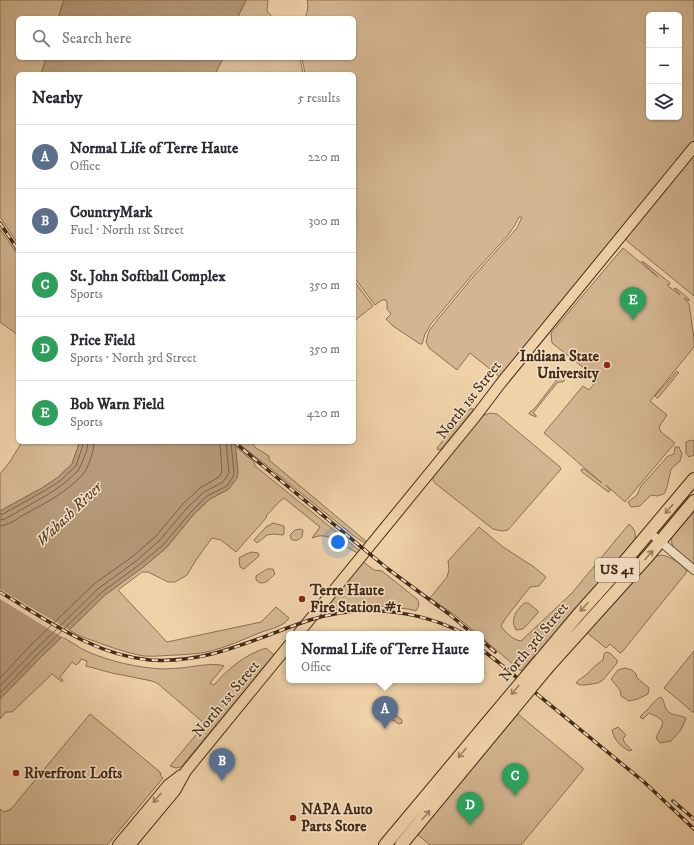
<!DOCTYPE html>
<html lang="en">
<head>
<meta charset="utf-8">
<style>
  body { margin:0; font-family:"IM FELL DW Pica",serif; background:#f2f2f3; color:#2b2b33 }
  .controls { position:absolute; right:12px; top:12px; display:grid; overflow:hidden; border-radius:6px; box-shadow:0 1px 3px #0004 }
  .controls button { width:36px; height:36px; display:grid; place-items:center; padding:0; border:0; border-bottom:1px solid #e1e1e2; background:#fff; color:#2b2b33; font:20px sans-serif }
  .you { position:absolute; left:338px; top:542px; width:14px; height:14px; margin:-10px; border:3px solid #fff; border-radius:50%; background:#1a73e8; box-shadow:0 0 0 6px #1a73e833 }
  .badge { display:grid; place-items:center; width:26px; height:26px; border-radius:50%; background:#0b8043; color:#fff; font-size:13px; font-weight:700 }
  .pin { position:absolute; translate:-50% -33px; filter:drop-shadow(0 1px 2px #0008) }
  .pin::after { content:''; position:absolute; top:21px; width:14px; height:12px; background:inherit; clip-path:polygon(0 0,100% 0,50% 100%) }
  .popup { position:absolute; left:286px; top:631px; width:198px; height:52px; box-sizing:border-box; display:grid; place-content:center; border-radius:6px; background:#fff; filter:drop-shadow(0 1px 3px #0005); font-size:13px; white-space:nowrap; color:#7c7c81 }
  .popup b { font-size:15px; color:#2b2b33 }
  .popup::after { content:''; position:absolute; left:50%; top:100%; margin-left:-8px; border:8px solid transparent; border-top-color:#fff }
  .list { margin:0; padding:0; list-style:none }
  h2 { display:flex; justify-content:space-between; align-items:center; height:52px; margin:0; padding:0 16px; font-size:17px }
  h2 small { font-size:13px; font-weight:400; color:#7c7c81 }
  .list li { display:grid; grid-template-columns:26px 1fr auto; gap:12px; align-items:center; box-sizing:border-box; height:64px; padding:0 16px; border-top:1px solid #e1e1e2 }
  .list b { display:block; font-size:15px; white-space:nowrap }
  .list p { margin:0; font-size:13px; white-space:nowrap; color:#7c7c81 }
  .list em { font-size:13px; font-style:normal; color:#7c7c81 }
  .icon { flex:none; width:22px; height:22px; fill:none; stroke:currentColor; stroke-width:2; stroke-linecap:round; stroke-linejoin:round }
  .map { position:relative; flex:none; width:694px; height:845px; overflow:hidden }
  .search { position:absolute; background:#fff; box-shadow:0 1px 3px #0004; left:16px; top:16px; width:340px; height:44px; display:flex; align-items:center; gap:10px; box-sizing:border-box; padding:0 14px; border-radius:6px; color:#7c7c81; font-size:15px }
  .panel { position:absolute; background:#fff; box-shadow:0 1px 3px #0004; left:16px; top:72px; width:340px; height:372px; border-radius:6px }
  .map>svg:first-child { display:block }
  .green { fill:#d3b691; stroke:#8b7055; fill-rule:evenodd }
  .water { fill:#b59978; stroke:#876d52 }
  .pier { fill:#f0d2a9 }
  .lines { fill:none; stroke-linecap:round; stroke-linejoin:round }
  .shore { stroke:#7c6248; stroke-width:1 }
  .minor-casing { stroke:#6e553d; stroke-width:10 }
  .major-casing { stroke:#432b19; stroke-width:12 }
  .highway-casing { stroke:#432b19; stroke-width:14 }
  .minor { stroke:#f5e2c7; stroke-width:8 }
  .major { stroke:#f0d2a9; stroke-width:10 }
  .highway { stroke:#f0d2a9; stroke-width:12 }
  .rail-casing { stroke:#432b19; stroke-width:3.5 }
  .rail { stroke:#f5e2c7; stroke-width:2; stroke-dasharray:6; stroke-linecap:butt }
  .highway-bridge-casing { stroke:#432b19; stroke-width:14; stroke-linecap:butt }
  .highway-bridge { stroke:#f0d2a9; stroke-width:12 }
  .oneway { stroke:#9a7e61 }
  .poi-dot { fill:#8f2418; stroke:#f5e2c7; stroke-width:1.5 }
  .labels { text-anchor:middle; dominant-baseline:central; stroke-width:3; stroke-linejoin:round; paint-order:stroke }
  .shield { fill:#f5e2c7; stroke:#78624d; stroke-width:1 }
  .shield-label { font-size:14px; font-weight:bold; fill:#432b19 }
  .poi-label { font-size:15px; font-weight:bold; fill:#432b19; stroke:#f5e2c7; text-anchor:start }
  .street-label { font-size:15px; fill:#432b19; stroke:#f5e2c7 }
  .water-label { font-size:16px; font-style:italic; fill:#604631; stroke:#f5e2c7 }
</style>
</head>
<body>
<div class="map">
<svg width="694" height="845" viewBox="0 0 694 845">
  <rect width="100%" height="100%" fill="#f0d2a9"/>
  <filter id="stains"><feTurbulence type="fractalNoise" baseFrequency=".005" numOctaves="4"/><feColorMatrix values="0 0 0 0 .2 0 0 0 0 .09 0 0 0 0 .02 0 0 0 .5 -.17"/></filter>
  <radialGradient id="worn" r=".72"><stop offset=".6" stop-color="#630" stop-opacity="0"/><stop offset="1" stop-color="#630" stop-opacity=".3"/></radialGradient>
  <path class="green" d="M0,0H64L58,18H18V58H46L41,74H18V244L0,217Z
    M246,0H268L267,11L273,18H238L239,14Z
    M307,0H694V142L501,378L470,353L457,370L429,348L426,342L429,331L438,319L472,278L517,228L522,217H519L515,225L508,235L471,276L431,324L425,334L422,344H420L393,326L386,319L391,314L387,309V302L386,300H382L375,305L354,277V74H305L302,58H354V18H305C307,13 309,5 307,0ZM649,15H679V117H649Z
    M223,58H300L303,74H215Z
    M694,152V296L628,242L626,239V236Z
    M0,229L18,255V335L0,322Z
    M623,248L658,277L642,262V261L645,263L669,282L670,284L667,285L680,295L674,288L677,289L688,298L689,300V301L684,298L689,304L694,339V347L650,401L667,415L659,427L661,432L675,443L625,502L606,485L610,490L609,492L607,491L582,472L581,470L582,469H584L602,483L544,433L583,386L589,390L598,379L552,343L551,333Z
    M354,281L373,306L354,321Z
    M677,371L679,373L676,376L658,398H657L655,396Z
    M562,376L565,379L563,382H559L557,383L533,413L536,415V417L529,414V413L535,408L559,377Z
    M472,408L473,410L442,448L440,450H438L437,448C444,440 463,411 472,408Z
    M490,413L497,414L560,467L561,469L508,530L502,531L493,529L436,484C433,481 432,479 434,475L482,416Z
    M691,440L694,441V455L689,457L686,453V442Z
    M22,442H79L78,447L72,464L57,478L42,488L0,511V474L9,463Z
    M237,442H251L256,448L269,456V460L367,542L366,544L354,536L260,460L257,458Z
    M235,446L254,462L255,466L360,551L358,553C343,547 329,530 312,538L320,527L284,498L280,501L266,516L267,517L236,552L221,540L212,538L196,560L187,575L175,582H168L148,572H142L118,590L167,642L261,622L276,607L289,618C283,628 267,629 257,634C242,640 227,647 211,651C200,654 189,654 178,655C166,655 155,657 144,656C127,653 110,647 94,641C85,638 77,635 69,630L105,595L142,568L166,548L194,514L210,499L229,489L238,473Z
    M675,447H679L682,454L680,461L671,469L667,487L664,494L657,496L651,495L640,506L631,507L628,502L637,495L641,486L668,456L674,454Z
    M694,508V564C689,561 674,550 672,544C671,540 672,537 673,534Z
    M273,523L284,526V534L283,535L274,534L267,535L257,543L254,540L266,527Z
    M629,524C635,529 637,535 634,542L535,657L534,656L521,671L481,637V634H477L455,615L430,598L447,577L449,570L448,561L479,527L503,547L534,567L546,577L539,586L530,587L505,619L501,626C506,633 513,640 521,641L572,593Z
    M300,529L303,530L302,537C298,540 296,542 291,539L290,535L295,530Z
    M252,552L258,553L259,556L244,569L240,567L239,558L246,554Z
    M662,555C671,557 682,564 687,571L686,573L622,652L620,653L610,644L606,648L586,632L614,603L647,564L657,556Z
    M362,561L374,570L382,571L417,599C420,604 419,606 416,611L408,609L380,606H356L341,609H330L321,612Z
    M267,569H273L275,574C269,580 263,587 256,580V576Z
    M524,603H528L538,611V613L523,629L516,630C510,619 516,611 524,603Z
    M62,637C70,641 78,647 86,651C108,661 138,668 163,669C169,669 175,668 181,668C192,667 215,662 224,666L210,683L214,685C228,669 244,655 266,648L274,655L181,767L176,768L170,766L205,724L157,683L152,681L112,673L86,666L87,661L81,659L79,663H78L76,665L72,662L60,677L63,680L62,682L52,674L12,712H6L0,719V699L41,657Z
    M694,651V713L664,688Z
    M606,652L610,653L617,660V663L603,680L598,683L585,685H580L576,683C579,679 582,678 586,675C592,669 596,664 603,660L604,654Z
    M625,668L632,670L636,674L637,678L649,688L648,694L638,699L629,701L621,696L620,690L611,679L618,670Z
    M661,697C665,702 664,706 666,709C671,717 680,714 686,718L681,730L671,741L660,743L656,738C658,732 662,728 663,722L658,717L649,713L643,719L640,717C643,713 645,712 648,709C653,704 655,699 661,697Z
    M388,709L402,720V723L399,724L391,719L387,710Z
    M90,714L160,772L161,776L163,778L107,845H0V809L4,812L11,809Z
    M518,714L583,768V770L521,845H430L417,834L500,734H501Z
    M618,727L626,735L623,739C624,743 629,747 632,750L629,751C619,745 615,741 612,730Z"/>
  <path class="water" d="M64,0H246L239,14L238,18H58Z
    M46,58H223L215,74H41Z
    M79,442H235L238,473L237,478L229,489L210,499L194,514L166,548L142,568L105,595L41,657L0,699V511L42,488L57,478L72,464L78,447Z"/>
  <path class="pier" d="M0,589L69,630L70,631L64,638L62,637L0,599Z"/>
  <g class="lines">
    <path class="shore" d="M0,514H3L44,491L60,481L76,466L82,448L83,442
      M0,520L5,519L47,495L62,485L78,471L80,467L87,450L88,442
      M0,526C9,525 17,519 25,514C46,503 67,492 83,474C89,467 94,450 94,442
      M0,678L30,646L95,583L132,557L155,537L183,504L200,488L219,477L222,472L220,442
      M0,686L35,650L99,588L136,561L159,541L187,508L204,492L223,482L229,473L226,442
      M0,693L38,654L102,592L139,565L163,545L191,512L207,496L227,486L233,477L234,473L231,442"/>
    <defs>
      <path id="minor" d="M649,532L694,570"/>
      <path id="major" d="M298,634L476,416L501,383L694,147
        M118,845L168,785L181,775
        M130,845L175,791L186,771L289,645"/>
      <path id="highway" d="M540,660L577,616L610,579L694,479
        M548,667L648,556L694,501
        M385,845L487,723
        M401,845L496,730"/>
    </defs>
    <use href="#minor" class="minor-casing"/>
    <use href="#major" class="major-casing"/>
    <use href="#highway" class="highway-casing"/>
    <use href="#minor" class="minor"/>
    <use href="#major" class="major"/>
    <use href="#highway" class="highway"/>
    <defs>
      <path id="rail" d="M0,223L18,250
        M234,442L388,569L449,614L473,634
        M0,592C47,620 94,655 150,660C210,664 255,638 310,620C361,604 417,609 465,634
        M481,640L495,652
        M481,649L498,662L644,782L694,829
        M673,801L694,819"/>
    </defs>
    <use href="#rail" class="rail-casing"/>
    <use href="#rail" class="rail"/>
    <defs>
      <path id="highway-bridge" d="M487,723L540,660
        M496,730L548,667"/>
    </defs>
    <use href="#highway-bridge" class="highway-bridge-casing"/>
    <use href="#highway-bridge" class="highway-bridge"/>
  </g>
  <defs><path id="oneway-shaft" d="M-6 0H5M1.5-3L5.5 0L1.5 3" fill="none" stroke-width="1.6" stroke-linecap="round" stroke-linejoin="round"/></defs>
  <g class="oneway">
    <use href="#oneway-shaft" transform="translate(669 509) rotate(130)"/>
    <use href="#oneway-shaft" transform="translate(649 555) rotate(-49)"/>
    <use href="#oneway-shaft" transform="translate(584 607) rotate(132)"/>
    <use href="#oneway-shaft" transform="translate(515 690) rotate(130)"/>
    <use href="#oneway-shaft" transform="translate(462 753) rotate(130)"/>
    <use href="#oneway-shaft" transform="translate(157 798) rotate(130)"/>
    <use href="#oneway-shaft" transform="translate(426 815) rotate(-50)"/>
  </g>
  <g class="poi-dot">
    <circle cx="607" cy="365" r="4"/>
    <circle cx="302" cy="599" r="4"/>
    <circle cx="16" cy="773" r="4"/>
    <circle cx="293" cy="818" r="4"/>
  </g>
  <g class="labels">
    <rect class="shield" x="595" y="558" width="44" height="24" rx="3"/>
    <g class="shield-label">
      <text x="617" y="570">US 41</text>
    </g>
    <g class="poi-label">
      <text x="599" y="356" text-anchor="end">Indiana State<tspan x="599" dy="17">University</tspan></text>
      <text x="310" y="590">Terre Haute<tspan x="310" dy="17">Fire Station #1</tspan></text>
      <text x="24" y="773">Riverfront Lofts</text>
      <text x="301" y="809">NAPA Auto<tspan x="301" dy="17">Parts Store</tspan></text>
    </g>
    <g class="street-label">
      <text transform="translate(469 400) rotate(-52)">North 1st Street</text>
      <text transform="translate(534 642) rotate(-50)">North 3rd Street</text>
      <text transform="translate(226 699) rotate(-50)">North 1st Street</text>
    </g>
    <g class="water-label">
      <text transform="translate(69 514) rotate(-44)">Wabash River</text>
    </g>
  </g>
  <rect width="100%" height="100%" filter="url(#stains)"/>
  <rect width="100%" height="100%" fill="url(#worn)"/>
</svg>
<div class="controls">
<button>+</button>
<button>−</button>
<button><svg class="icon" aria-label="layers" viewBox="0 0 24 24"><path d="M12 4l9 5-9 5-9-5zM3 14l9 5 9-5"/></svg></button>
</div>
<div class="you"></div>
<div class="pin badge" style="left:385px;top:729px;background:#5c6f8a">A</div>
<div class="popup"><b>Normal Life of Terre Haute</b>Office</div>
<div class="pin badge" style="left:222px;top:781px;background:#5c6f8a">B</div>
<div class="pin badge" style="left:515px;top:796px;background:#2e9e5b">C</div>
<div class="pin badge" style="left:470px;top:825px;background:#2e9e5b">D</div>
<div class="pin badge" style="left:633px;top:320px;background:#2e9e5b">E</div>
<div class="search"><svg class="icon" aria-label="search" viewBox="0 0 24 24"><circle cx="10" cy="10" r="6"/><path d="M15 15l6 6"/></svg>Search here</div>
<section class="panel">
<h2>Nearby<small>5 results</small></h2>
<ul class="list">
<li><span class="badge" style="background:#5c6f8a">A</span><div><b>Normal Life of Terre Haute</b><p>Office</p></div><em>220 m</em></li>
<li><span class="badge" style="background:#5c6f8a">B</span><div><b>CountryMark</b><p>Fuel · North 1st Street</p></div><em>300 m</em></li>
<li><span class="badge" style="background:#2e9e5b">C</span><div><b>St. John Softball Complex</b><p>Sports</p></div><em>350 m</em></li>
<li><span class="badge" style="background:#2e9e5b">D</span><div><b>Price Field</b><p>Sports · North 3rd Street</p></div><em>350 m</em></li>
<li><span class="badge" style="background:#2e9e5b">E</span><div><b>Bob Warn Field</b><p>Sports</p></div><em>420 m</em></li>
</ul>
</section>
</div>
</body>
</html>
